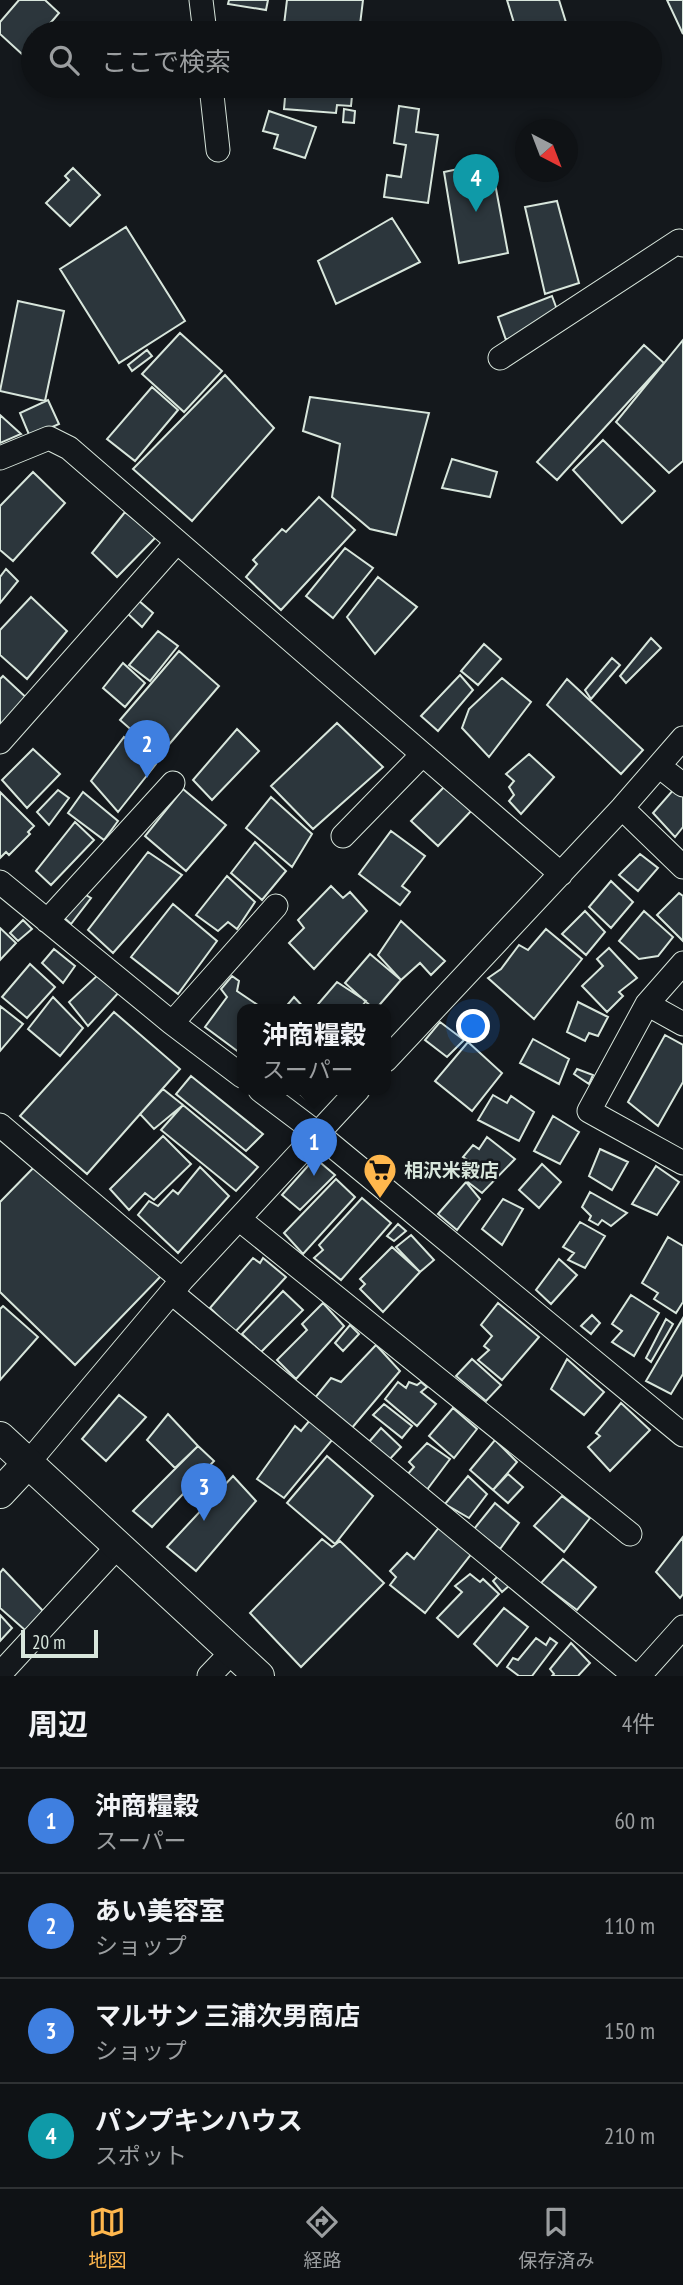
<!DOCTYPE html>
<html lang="ja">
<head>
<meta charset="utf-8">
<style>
  body { margin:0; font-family:"PT Sans Narrow","Noto Sans JP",sans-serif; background:#181b1e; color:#f1f3f6 }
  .compass { position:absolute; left:515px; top:119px; width:63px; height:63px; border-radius:50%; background:#0f1215; box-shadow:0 4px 10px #0003; rotate:138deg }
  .scale { position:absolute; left:21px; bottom:18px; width:77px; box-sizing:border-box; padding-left:7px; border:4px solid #d8e6dc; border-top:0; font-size:19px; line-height:24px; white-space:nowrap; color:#d8e6dc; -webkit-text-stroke:5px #14181c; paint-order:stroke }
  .you { position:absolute; left:474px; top:1027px; width:24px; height:24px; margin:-18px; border:5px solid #fff; border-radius:50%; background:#1a73e8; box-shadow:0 0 0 10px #1a73e833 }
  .badge { display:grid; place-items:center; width:46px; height:46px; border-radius:50%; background:#ffb74d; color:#fff; font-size:23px; font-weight:700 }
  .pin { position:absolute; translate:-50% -58px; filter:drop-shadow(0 2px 4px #0008) }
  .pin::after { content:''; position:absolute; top:37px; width:24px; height:21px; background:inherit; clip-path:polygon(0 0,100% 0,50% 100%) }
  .popup { position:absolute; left:237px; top:1004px; width:154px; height:91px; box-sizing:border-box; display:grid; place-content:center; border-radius:14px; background:#0f1215; filter:drop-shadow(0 2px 5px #0005); font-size:23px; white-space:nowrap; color:#9b9ea0 }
  .popup b { font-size:26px; color:#f1f3f6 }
  .popup::after { content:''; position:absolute; left:50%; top:100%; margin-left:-14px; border:14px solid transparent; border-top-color:#0f1215 }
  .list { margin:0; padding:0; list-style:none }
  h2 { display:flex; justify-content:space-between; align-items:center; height:91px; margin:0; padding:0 28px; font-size:30px }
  h2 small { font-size:23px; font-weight:400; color:#9b9ea0 }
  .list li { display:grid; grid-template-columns:46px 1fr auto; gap:21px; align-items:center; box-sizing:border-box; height:105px; padding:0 28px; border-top:2px solid #2f3234 }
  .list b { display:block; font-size:26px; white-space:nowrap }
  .list p { margin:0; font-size:23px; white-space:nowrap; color:#9b9ea0 }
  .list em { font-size:23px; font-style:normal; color:#9b9ea0 }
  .icon { flex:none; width:38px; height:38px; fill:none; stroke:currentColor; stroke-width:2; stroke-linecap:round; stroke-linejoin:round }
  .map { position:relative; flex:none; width:683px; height:1676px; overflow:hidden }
  .search { position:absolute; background:#0f1215; box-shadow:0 4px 10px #0003; left:21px; right:21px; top:21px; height:77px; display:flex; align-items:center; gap:18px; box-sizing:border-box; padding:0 24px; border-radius:38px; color:#9b9ea0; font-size:26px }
  .sheet { height:511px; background:#0f1215 }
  nav { display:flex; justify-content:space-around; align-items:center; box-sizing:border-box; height:98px; border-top:2px solid #2f3234; background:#0f1215; font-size:19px; color:#9b9ea0 }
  nav a { display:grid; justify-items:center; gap:4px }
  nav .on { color:#ffb74d }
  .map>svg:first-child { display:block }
  .building { fill:#2c363c; stroke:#d8e6dc; stroke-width:2 }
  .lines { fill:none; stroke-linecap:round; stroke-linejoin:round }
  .minor-casing { stroke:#d8e6dc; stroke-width:25 }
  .tertiary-casing { stroke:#d8e6dc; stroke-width:32 }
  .minor { stroke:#14181c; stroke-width:23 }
  .tertiary { stroke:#14181c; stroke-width:30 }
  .labels { text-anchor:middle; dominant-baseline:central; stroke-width:5; stroke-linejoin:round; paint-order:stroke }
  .poi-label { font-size:19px; font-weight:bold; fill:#d8e6dc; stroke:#14181c; text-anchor:start }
</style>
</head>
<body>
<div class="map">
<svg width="683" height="1676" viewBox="0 0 683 1676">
  <rect width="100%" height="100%" fill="#14181c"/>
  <path class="building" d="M19,0H45L59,13L42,33H33V43L23,55L0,34V22Z
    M229,0H268L266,10L228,4Z
    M287,0H363L359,33H283Z
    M507,0H559L569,32L517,33Z
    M667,0H683V34Z
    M286,86H353L351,106L337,105L336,113L284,109Z
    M399,106L419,109L416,132L438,135L428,203L384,197L387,175L401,177L406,145L394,143Z
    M344,109L355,111L354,123L343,122Z
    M269,111L316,127L305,158L274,148L278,135L263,131Z
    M491,162L508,253L459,263L444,172Z
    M73,168L100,195L70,226L46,203L69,180L65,176Z
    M557,201L579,283L545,294L525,207Z
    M392,218L420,262L336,304L318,261Z
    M126,227L185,321L119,363L60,269Z
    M552,296L559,315L506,340L498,317Z
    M18,301L64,311L45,401L0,391Z
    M180,333L222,371L184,412L142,374Z
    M683,340V461L669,473L616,422Z
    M644,345L664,363L557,480L537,462Z
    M147,350L152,356L132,371L128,365Z
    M225,375L274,428L192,521L133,469Z
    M152,387L178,410L135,461L107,439Z
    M310,397L429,413L396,535L370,529L332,497L340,444L303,431Z
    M48,400L59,424L30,437L20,413Z
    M0,415L21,434L0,443Z
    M603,440L655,491L622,523L573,470Z
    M452,459L497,472L490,497L442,488Z
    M33,472L65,503L13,561L0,550V506Z
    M319,497L355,530L281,610L246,577L257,564L253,560L282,529L286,532Z
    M125,512L156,537L117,577L92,553Z
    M345,548L373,568L333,618L306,596Z
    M6,569L18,581L0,603V577Z
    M378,577L417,607L375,654L347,617Z
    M31,597L67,631L27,679L0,655V630Z
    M138,600L153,613L142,627L127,613Z
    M158,631L178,646L150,681L129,665Z
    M651,638L661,648L626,683L620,676Z
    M484,644L501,659L478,685L461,671Z
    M179,651L219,686L160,755L120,720Z
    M612,658L620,665L591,699L585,690Z
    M123,663L145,683L125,707L103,688Z
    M460,675L473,690L438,731L421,716Z
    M3,676L31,702L0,735V679Z
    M502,678L531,702L489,757L462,728L469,709Z
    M567,679L643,750L621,774L547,705Z
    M337,723L383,767L313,829L271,786Z
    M237,729L259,751L212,800L193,780Z
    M124,737L156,764L118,812L91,781Z
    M33,749L60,774L27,808L2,780Z
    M529,754L554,777L521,814L509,801L514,795L509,787L514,781L506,774Z
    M446,785L472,810L438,846L411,821Z
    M183,789L226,825L186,871L145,836Z
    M674,789L683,796V827L675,837L653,813Z
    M58,790L69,798L49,825L37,812Z
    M0,792L34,826L28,832L30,834L9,855L6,852L0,858Z
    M83,792L118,821L104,840L68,813Z
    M271,797L312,834L292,867L246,828Z
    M75,822L94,840L51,885L36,871Z
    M391,831L425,856L402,886L410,892L400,905L359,874Z
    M255,842L286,871L262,900L231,873Z
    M148,852L182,875L113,953L88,930Z
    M640,854L658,868L638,891L619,875Z
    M227,876L255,902L237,929L228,922L218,931L196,915Z
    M611,881L633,902L611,928L589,907Z
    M331,886L343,898L350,892L367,911L314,969L289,943L304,928L298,920Z
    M79,891L91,898L71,924L60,914Z
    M679,893L683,896V941L657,915Z
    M173,904L217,941L178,994L131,957Z
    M585,911L605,932L586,955L562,934Z
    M644,911L673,937L658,956L639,959L619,941Z
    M23,920L32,929L18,941L10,933Z
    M401,921L445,961L431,975L420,963L401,980L378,955Z
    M0,928L16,943L0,960Z
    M546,929L582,959L534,1019L488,978L501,969L519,945L528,950Z
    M609,948L637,978L619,992L623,996L607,1012L582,986L603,966L597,959Z
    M54,949L75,966L63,983L42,963Z
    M370,954L401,980L375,1010L345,983Z
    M30,964L55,987L27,1018L2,997Z
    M101,972L121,990L88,1026L69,1002Z
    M232,976L239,981L237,991L265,1010H242V1051L240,1053L205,1027L227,997L221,989Z
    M337,982L366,1001L359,1010H313Z
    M53,997L83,1028L60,1056L28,1029Z
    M294,997L306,1010H283Z
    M578,1002L608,1017L598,1036L589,1033L585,1041L567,1032Z
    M0,1006L23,1024L0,1051Z
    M114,1012L180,1069L87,1174L20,1116Z
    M440,1022L464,1040L447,1057L425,1040Z
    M665,1035L683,1045V1082L658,1126L628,1102Z
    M533,1039L569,1059L559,1084L520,1063Z
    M468,1042L502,1073L472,1111L435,1081Z
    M577,1069L593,1075L589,1084L574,1074Z
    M191,1076L263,1134L246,1151L176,1094Z
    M163,1089L183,1105L154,1129L140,1114Z
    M295,1090H325L312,1104Z
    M493,1095L507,1103L511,1096L534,1112L519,1141L478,1120Z
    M183,1105L258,1167L236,1191L161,1130Z
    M553,1116L579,1132L560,1164L534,1151Z
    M163,1136L191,1164L154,1200L145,1193L129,1210L110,1189Z
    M487,1137L515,1159L482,1193L460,1176L471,1162L463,1157L473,1145L479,1149Z
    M600,1149L628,1162L612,1190L589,1176Z
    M315,1158L335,1175L300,1210L282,1195Z
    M41,1160L161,1276L75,1365L0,1292V1202Z
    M542,1164L561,1182L539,1208L519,1190Z
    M656,1166L679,1182L657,1215L632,1204Z
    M200,1167L229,1196L178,1253L138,1215L149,1201L158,1206L173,1190L178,1194Z
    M336,1179L355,1197L303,1254L284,1233Z
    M466,1182L480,1199L457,1230L438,1214Z
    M590,1192L627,1213L611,1226L602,1220L598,1225L589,1220L591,1216L582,1207Z
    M362,1198L391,1223L341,1280L314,1258L323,1250L319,1245Z
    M503,1199L523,1209L502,1245L482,1229Z
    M580,1222L605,1236L585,1268L568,1260L574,1253L563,1247Z
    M398,1224L406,1231L394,1241L387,1236Z
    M411,1235L434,1260L420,1272L396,1247Z
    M668,1237L683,1246V1302L676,1313L654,1299L658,1293L642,1283Z
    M392,1247L420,1272L383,1312L360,1289L365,1284L360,1279Z
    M253,1258L260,1263L263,1258L286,1277L235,1332L210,1308Z
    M559,1259L577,1275L551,1304L536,1290Z
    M283,1291L303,1310L261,1352L242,1334Z
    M631,1295L659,1313L634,1356L612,1342L622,1331L612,1324Z
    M323,1303L344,1326L296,1379L277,1360L307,1330L302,1324Z
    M498,1303L539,1337L502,1380L478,1360L489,1350L484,1346L492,1336L481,1325Z
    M3,1306L38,1337L0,1380V1309Z
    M592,1315L600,1323L591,1334L581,1326Z
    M683,1318V1374L671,1394L646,1381Z
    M666,1319L673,1324L651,1362L646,1358Z
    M350,1325L359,1334L343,1351L335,1343Z
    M376,1345L400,1371L351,1429L314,1399L331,1378L341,1382Z
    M472,1359L501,1385L486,1401L456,1376Z
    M567,1359L604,1392L584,1415L551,1389Z
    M398,1382L406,1388L409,1382L417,1385L421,1382L427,1387L421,1392L436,1404L417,1426L385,1399Z
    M119,1395L146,1417L106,1461L82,1439Z
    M621,1403L650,1430L610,1471L588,1447L600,1436L596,1433Z
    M384,1404L412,1426L402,1438L373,1415Z
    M453,1408L477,1429L454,1458L429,1436Z
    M168,1414L198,1446L175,1468L147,1440Z
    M310,1420L333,1439L284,1498L257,1479L295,1426L301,1431Z
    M381,1428L401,1447L389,1460L369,1442Z
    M495,1440L517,1462L493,1490L470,1470Z
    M427,1443L450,1459L426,1491L407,1475L414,1467L409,1462Z
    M198,1446L214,1461L152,1527L133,1511Z
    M327,1456L373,1496L335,1544L287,1503Z
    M508,1474L523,1487L508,1503L493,1490Z
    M233,1476L256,1501L196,1571L167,1547Z
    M468,1476L487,1494L469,1518L445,1504Z
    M562,1496L590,1518L564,1552L534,1526Z
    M495,1503L519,1523L500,1549L474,1529Z
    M441,1525L472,1553L425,1613L390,1585L396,1577L390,1571L407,1553L414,1559Z
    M683,1537V1594L680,1598L656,1572Z
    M322,1539L332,1547L340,1541L384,1583L301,1667L250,1613Z
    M563,1559L596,1587L577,1610L541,1583Z
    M3,1569L45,1613L26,1631L0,1608V1573Z
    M470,1574L480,1582L483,1579L499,1594L458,1637L437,1618L462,1592L455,1586Z
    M498,1576L510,1585L502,1592L493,1581Z
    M504,1608L528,1627L497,1666L474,1644Z
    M0,1615L12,1628L0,1641Z
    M536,1638L546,1645L550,1638L557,1643L532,1676H519L507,1667L513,1658L518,1660Z
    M571,1643L590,1663L578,1676H552L554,1674L550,1669Z"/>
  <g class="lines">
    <defs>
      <path id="minor" d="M201,0L205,33
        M211,86L218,150
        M500,358L679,241L683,245
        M0,458L49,438L69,448L561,874
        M0,742L177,542
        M659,766L683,785
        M622,808L683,867
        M343,836L422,755
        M0,882L172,1023L242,1076
        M47,921L173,783
        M683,963L647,1004L589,1111L683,1163
        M647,1004L683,1024
        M172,1023L276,906
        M386,1060L622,808L683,738
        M260,1090L317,1133L683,1435
        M0,1125L182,1280
        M239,1219L630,1534
        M172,1293L635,1676
        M28,1463L182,1280L358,1090
        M0,1674L119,1545
        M209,1676L232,1652
        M639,1676L683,1627"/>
      <path id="tertiary" d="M0,1437L259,1676
        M0,1493L28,1463"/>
    </defs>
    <use href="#minor" class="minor-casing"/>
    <use href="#tertiary" class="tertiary-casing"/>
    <use href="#minor" class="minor"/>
    <use href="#tertiary" class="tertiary"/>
  </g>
  <defs>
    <symbol id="supermarket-pin" viewBox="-11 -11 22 30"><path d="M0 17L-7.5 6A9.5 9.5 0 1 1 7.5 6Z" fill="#ffb74d" stroke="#14181c"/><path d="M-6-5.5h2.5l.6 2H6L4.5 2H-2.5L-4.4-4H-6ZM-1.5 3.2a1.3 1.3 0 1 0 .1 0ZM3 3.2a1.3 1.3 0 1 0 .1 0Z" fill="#111"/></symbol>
  </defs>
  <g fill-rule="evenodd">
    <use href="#supermarket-pin" x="361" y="1151" width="38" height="52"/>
  </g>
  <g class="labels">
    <g class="poi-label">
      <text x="404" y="1170">相沢米穀店</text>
    </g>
  </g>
</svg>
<svg class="compass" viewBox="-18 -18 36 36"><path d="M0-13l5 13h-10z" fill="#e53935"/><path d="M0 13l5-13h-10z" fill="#9b9ea0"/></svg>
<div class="scale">20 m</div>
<div class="you"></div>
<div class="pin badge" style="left:314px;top:1176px;background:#3f7fe0">1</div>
<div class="popup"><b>沖商糧穀</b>スーパー</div>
<div class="pin badge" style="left:147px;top:778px;background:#3f7fe0">2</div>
<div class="pin badge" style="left:204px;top:1521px;background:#3f7fe0">3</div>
<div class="pin badge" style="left:476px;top:212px;background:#0f9aa8">4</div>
<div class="search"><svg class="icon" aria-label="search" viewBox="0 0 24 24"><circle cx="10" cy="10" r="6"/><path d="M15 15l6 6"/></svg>ここで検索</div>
</div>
<section class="sheet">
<h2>周辺<small>4件</small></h2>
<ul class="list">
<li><span class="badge" style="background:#3f7fe0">1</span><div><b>沖商糧穀</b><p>スーパー</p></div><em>60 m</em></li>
<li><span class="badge" style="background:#3f7fe0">2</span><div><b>あい美容室</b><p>ショップ</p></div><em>110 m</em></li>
<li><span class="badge" style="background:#3f7fe0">3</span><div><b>マルサン 三浦次男商店</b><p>ショップ</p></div><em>150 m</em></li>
<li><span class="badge" style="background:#0f9aa8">4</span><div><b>パンプキンハウス</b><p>スポット</p></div><em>210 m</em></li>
</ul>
</section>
<nav>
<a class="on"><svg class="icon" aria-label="map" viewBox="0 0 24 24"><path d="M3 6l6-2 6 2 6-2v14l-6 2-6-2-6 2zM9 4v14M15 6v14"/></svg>地図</a>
<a><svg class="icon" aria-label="directions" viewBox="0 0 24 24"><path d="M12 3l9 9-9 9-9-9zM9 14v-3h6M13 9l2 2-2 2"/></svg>経路</a>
<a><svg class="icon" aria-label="saved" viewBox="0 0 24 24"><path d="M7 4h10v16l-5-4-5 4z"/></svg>保存済み</a>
</nav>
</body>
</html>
